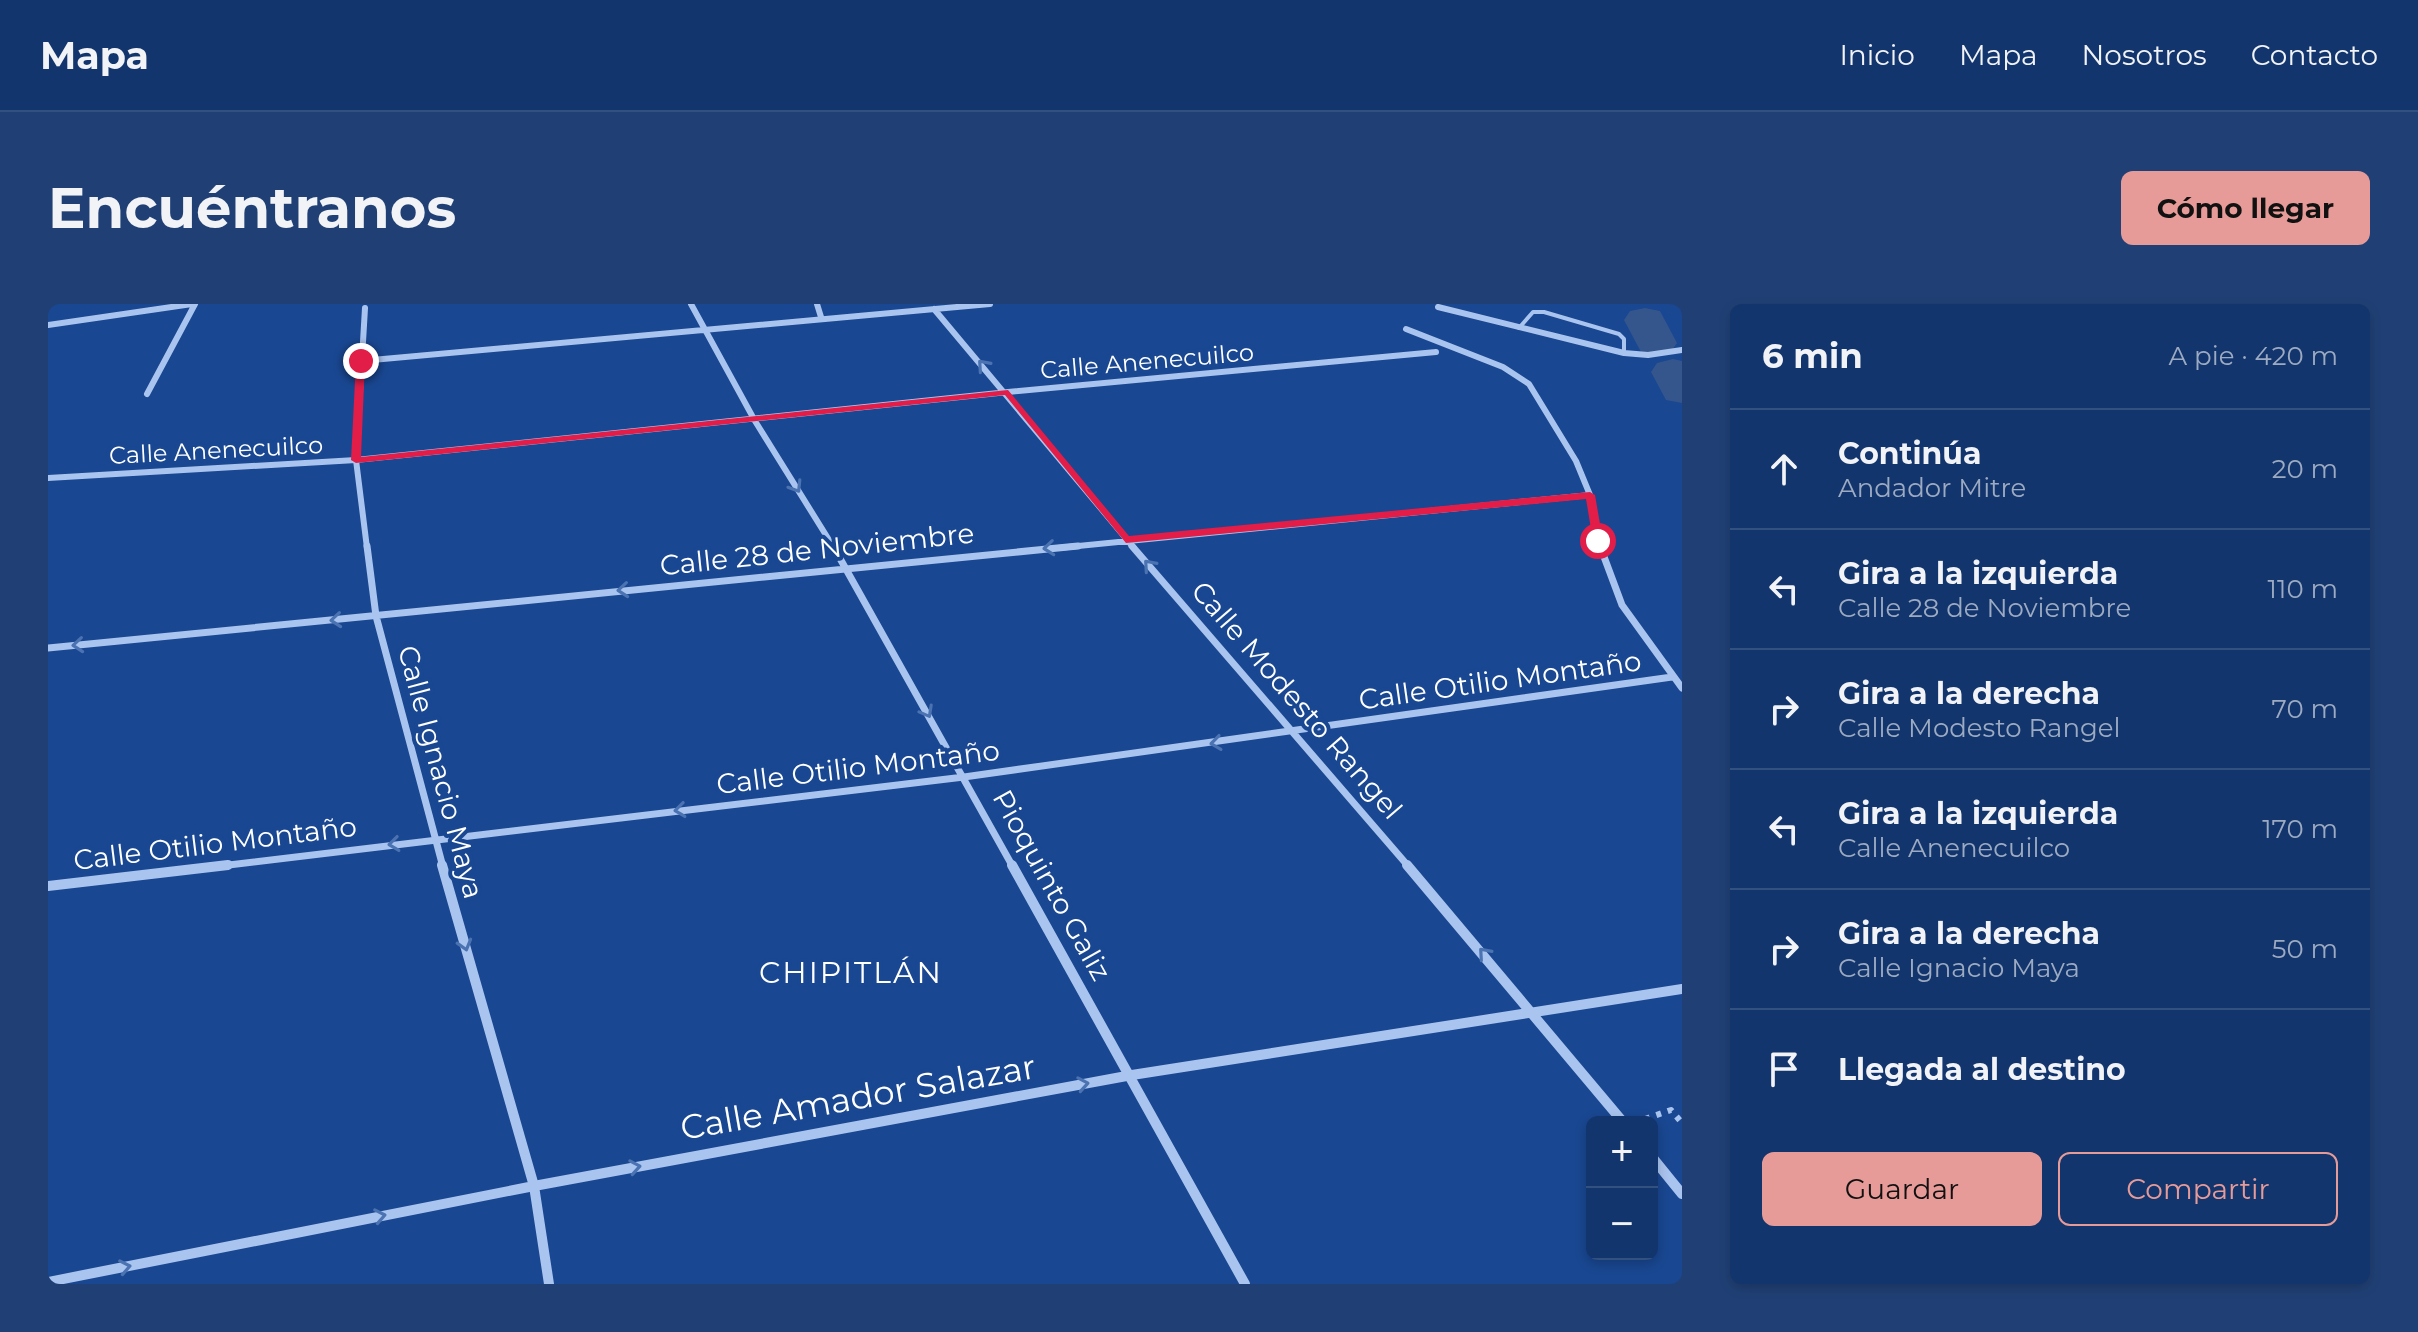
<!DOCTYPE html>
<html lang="es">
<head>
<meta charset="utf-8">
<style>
  body { margin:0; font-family:Montserrat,sans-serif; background:#204075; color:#f1f3f6 }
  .controls { position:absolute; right:24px; bottom:24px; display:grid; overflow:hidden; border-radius:12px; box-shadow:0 4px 12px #0003 }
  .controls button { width:72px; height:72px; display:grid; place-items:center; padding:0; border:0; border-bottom:2px solid #325080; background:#13356d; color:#f1f3f6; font:40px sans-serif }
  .stop { position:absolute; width:24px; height:24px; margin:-18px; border:6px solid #e11d48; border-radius:50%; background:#fff }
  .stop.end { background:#e11d48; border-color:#fff; box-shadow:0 2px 8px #0008 }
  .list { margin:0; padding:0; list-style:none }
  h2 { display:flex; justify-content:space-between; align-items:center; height:104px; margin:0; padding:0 32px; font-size:34px }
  h2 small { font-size:26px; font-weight:400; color:#9dabc2 }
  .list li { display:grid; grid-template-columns:52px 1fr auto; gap:24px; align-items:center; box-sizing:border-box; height:120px; padding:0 32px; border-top:2px solid #325080 }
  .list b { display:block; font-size:30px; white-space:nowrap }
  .list p { margin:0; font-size:26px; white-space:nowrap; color:#9dabc2 }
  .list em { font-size:26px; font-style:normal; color:#9dabc2 }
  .actions { display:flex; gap:16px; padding:24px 32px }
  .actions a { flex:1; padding:18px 0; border:2px solid #e69b98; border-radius:12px; text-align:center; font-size:28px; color:#e69b98 }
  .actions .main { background:#e69b98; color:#111 }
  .icon { flex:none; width:44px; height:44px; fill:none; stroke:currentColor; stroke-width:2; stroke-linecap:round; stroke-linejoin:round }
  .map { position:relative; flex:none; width:1634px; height:980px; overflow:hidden; border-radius:12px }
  header { display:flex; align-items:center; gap:48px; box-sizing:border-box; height:112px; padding:0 40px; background:#13356d; border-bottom:2px solid #325080 }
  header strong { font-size:38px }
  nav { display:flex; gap:44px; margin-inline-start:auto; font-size:28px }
  .intro { display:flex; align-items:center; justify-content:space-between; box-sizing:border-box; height:192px; padding:0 48px }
  h1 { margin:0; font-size:56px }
  .button { padding:20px 36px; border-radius:12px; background:#e69b98; color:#111; font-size:28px; font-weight:700 }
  main { display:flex; gap:48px; padding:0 48px }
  aside { flex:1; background:#13356d; border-radius:12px; box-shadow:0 4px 12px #0003 }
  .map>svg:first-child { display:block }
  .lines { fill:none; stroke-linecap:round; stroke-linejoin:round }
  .river { fill:#35568d; fill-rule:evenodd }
  .path { stroke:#a9c4ef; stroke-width:6; stroke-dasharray:5 7; stroke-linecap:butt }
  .service { stroke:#a9c4ef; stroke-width:4 }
  .minor-far2 { stroke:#a9c4ef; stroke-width:6 }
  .minor-far1 { stroke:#a9c4ef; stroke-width:7 }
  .minor { stroke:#a9c4ef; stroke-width:10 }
  .oneway { stroke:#4b73b2 }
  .route { fill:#e11d48 }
  .labels { text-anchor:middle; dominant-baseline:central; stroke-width:8; stroke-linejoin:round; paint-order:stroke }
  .far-street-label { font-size:24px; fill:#fff; stroke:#194791 }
  .street-label { font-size:28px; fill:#fff; stroke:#194791 }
  .neighbourhood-label { font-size:30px; letter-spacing:2px; fill:#fff; stroke:#194791 }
  .near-street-label { font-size:34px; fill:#fff; stroke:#194791 }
</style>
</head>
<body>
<header>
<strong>Mapa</strong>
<nav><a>Inicio</a><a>Mapa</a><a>Nosotros</a><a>Contacto</a></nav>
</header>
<div class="intro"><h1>Encuéntranos</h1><a class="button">Cómo llegar</a></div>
<main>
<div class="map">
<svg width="1634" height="980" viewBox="0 0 1634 980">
  <rect width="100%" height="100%" fill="#194791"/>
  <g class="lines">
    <path class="river" d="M1597,4L1612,7L1629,39L1623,48L1608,52L1593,48L1576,16L1582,7Z
      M1625,55L1634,57V99L1618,96L1603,68L1609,59Z"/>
    <path class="path" d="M1597,815L1623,806L1634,819"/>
    <path class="service" d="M1471,24L1485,8H1496L1571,30L1576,35V49"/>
    <path class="minor-far2" d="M643,0L707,117L786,244
      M769,0L773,13
      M1390,3L1576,49L1600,51L1634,46
      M317,4L308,156L319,244
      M886,5L1086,244
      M0,21L144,0
      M1358,25L1455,63L1481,80L1528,157L1542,191L1553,244
      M313,57L942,0
      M99,90L147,0
      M0,174L308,156L960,88L1388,48
      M1010,244L1542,191"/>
    <path class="minor-far1" d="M319,242L328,312L395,563
      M785,242L965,563
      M1084,242L1361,563
      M1552,242L1574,301L1634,384
      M0,344L1030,242
      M164,563L916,473L1624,373"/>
    <path class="minor" d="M394,561L486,882L501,980
      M964,561L1197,980
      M1359,561L1575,818
      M0,582L180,561
      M1604,853L1634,890
      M0,978L486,882L1084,771L1634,685"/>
  </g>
  <defs><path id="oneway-chevron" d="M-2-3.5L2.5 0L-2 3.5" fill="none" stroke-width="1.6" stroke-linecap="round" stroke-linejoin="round" transform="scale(2)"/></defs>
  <g class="oneway">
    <use href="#oneway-chevron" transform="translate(935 61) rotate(-131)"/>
    <use href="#oneway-chevron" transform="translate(748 183) rotate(58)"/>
    <use href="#oneway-chevron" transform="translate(1001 244) rotate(174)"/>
    <use href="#oneway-chevron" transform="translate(1101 261) rotate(-131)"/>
    <use href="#oneway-chevron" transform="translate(575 286) rotate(175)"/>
    <use href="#oneway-chevron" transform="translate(288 316) rotate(175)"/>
    <use href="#oneway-chevron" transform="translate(30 341) rotate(175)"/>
    <use href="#oneway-chevron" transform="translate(879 408) rotate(61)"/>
    <use href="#oneway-chevron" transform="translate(1168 439) rotate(172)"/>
    <use href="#oneway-chevron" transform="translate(632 506) rotate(173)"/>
    <use href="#oneway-chevron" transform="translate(346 540) rotate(173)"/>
    <use href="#oneway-chevron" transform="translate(417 641) rotate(74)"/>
    <use href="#oneway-chevron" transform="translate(1436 649) rotate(-131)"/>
    <use href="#oneway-chevron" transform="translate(1035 780) rotate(-10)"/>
    <use href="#oneway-chevron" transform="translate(587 863) rotate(-10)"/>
    <use href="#oneway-chevron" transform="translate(332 912) rotate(-11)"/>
    <use href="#oneway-chevron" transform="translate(77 963) rotate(-11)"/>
  </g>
  <path class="route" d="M313,54L317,57L313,153L960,86L1081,232L1542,188L1547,191L1555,237L1550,240L1545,237L1538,195L1078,239L957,91L308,159L303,156L308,57Z"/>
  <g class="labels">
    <g class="far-street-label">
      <text transform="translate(1099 57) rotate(-5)">Calle Anenecuilco</text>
      <text transform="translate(168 146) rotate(-3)">Calle Anenecuilco</text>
    </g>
    <g class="street-label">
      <text transform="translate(769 245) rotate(-6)">Calle 28 de Noviembre</text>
      <text transform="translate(1452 376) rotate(-8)">Calle Otilio Montaño</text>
      <text transform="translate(1249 396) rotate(49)">Calle Modesto Rangel</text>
      <text transform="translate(810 463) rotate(-7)">Calle Otilio Montaño</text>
      <text transform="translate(393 468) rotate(75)">Calle Ignacio Maya</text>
      <text transform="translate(167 539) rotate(-7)">Calle Otilio Montaño</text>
      <text transform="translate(1004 581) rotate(61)">Pioquinto Galiz</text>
    </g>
    <g class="neighbourhood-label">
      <text x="803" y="668">CHIPITLÁN</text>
    </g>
    <g class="near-street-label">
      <text transform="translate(810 793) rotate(-10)">Calle Amador Salazar</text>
    </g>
  </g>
</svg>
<div class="controls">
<button>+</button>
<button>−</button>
</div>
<div class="stop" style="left:1550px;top:237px"></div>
<div class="stop end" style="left:313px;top:57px"></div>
</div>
<aside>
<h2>6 min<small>A pie · 420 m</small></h2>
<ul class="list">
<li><svg class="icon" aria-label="ahead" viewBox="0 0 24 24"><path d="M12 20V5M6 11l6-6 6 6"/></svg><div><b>Continúa</b><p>Andador Mitre</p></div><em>20 m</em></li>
<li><svg class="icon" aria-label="left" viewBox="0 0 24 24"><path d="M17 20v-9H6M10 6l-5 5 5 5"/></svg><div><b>Gira a la izquierda</b><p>Calle 28 de Noviembre</p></div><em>110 m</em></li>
<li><svg class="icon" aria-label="right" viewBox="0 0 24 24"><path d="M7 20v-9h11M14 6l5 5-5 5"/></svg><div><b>Gira a la derecha</b><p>Calle Modesto Rangel</p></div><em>70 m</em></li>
<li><svg class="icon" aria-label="left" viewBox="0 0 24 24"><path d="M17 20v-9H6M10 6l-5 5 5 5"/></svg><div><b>Gira a la izquierda</b><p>Calle Anenecuilco</p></div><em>170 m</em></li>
<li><svg class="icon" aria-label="right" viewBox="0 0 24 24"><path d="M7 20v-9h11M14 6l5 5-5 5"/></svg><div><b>Gira a la derecha</b><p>Calle Ignacio Maya</p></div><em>50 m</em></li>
<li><svg class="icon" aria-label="arrive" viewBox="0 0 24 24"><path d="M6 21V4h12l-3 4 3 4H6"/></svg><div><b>Llegada al destino</b></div></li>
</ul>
<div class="actions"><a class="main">Guardar</a><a>Compartir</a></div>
</aside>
</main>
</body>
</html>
